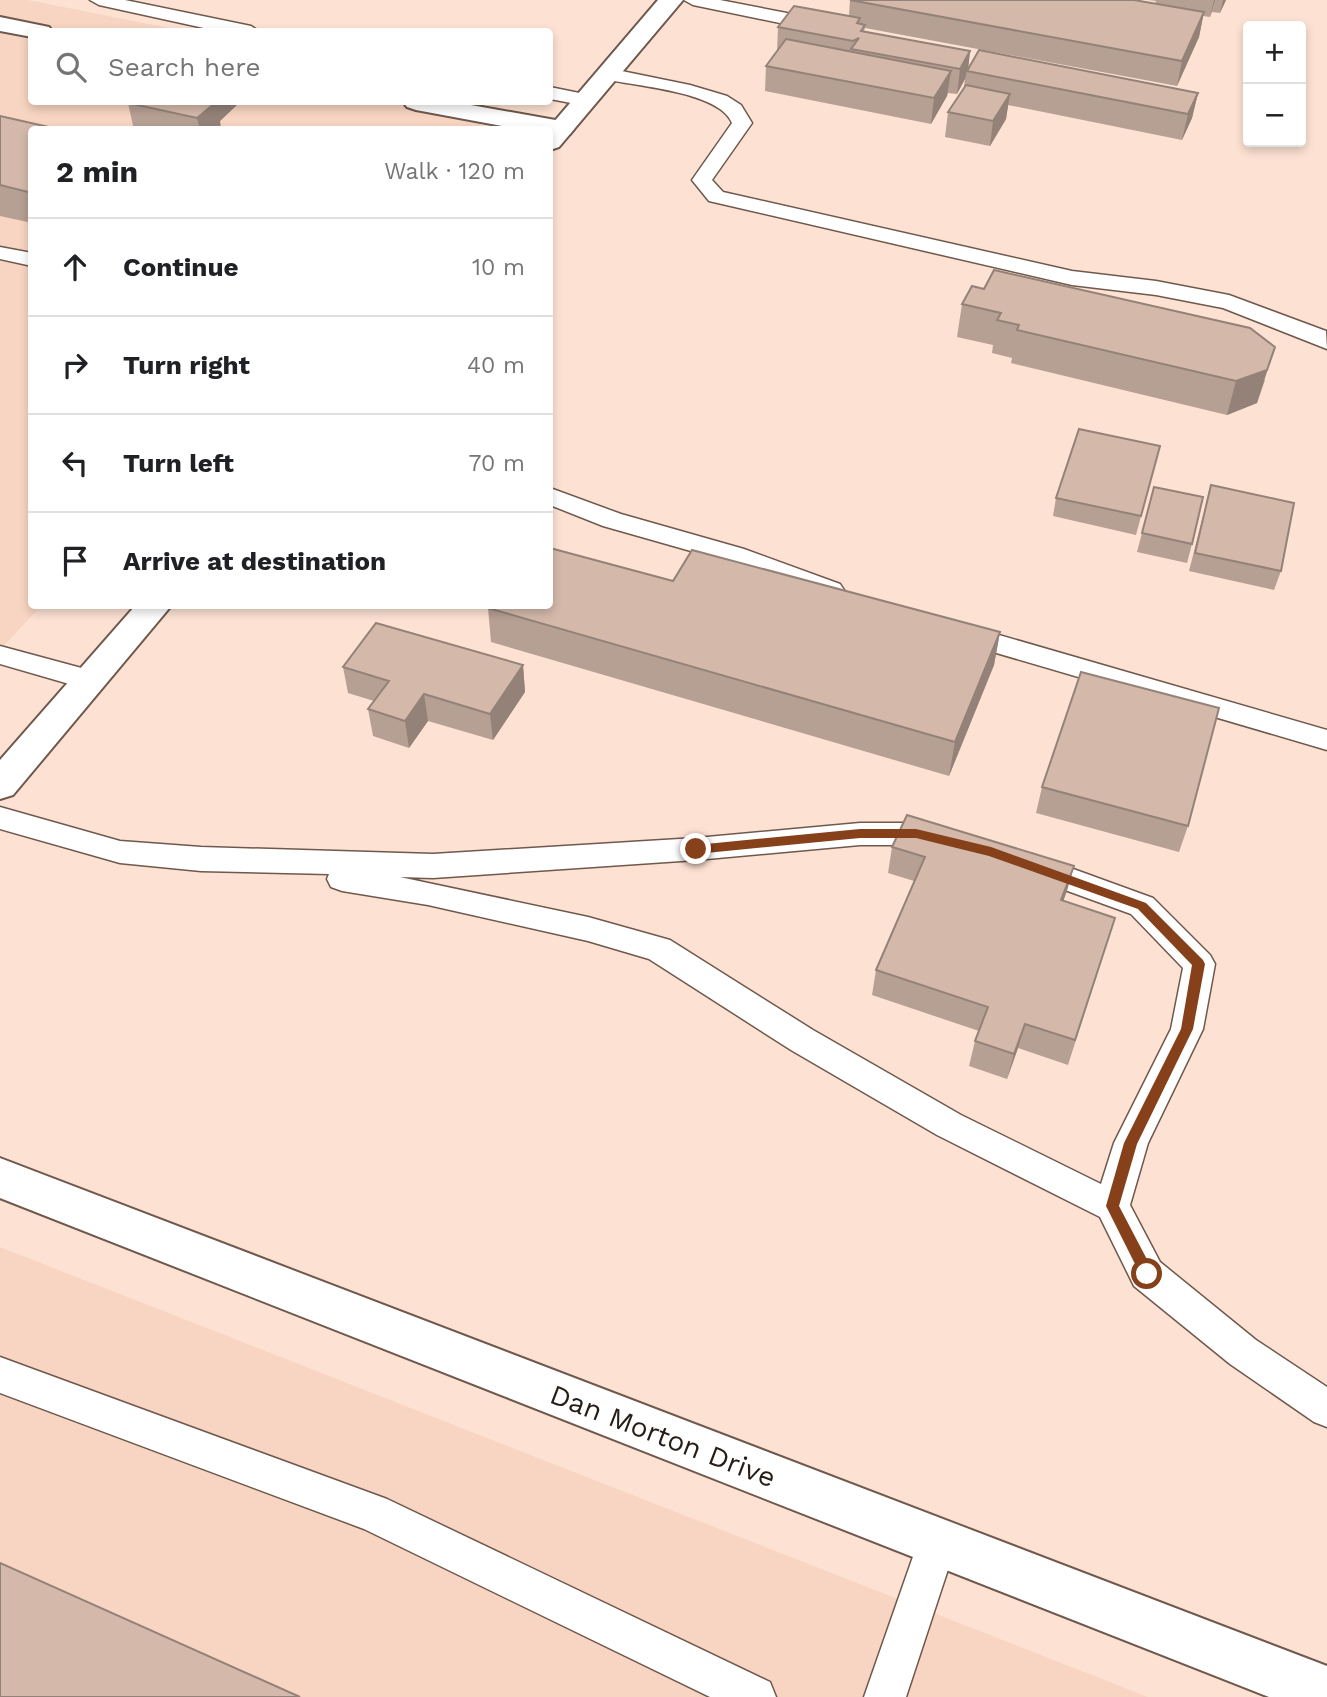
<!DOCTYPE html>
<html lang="en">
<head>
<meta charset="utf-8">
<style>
  body { margin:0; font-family:"Work Sans",sans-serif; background:#f2f2f2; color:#202124 }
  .controls { position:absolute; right:21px; top:21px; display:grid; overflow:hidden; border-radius:7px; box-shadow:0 4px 10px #0003 }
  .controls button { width:63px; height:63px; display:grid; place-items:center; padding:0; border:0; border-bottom:2px solid #e0e0e0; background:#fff; color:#202124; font:35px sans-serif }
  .stop { position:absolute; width:21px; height:21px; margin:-16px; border:5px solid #86401a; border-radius:50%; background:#fff }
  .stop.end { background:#86401a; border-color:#fff; box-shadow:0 2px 7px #0008 }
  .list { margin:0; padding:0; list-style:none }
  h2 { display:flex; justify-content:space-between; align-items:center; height:91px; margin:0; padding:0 28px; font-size:30px }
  h2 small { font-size:23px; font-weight:400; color:#757577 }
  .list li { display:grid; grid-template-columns:46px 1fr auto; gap:21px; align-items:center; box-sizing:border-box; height:98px; padding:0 28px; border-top:2px solid #e0e0e0 }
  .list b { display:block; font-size:26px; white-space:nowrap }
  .list em { font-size:23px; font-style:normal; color:#757577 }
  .icon { flex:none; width:38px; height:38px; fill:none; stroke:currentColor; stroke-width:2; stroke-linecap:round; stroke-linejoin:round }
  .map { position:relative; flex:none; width:1327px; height:1697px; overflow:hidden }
  .search { position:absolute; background:#fff; box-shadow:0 4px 10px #0003; left:28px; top:28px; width:525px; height:77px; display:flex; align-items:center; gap:18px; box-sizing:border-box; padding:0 24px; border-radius:7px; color:#757577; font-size:26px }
  .panel { position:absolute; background:#fff; box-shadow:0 4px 10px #0003; left:28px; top:126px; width:525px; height:483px; border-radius:7px }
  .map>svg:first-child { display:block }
  .built { fill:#f8d5c2 }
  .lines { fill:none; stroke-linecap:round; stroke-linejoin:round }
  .service-casing { stroke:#6f584c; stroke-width:3 }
  .minor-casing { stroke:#6f584c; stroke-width:4 }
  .tertiary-casing { stroke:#6f584c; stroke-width:4 }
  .service { fill:#fff; fill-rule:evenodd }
  .minor { fill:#fff; fill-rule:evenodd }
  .tertiary { fill:#fff; fill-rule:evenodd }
  .wall { fill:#b69f93 }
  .shaded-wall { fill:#948278 }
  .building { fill:#d4b9ab; stroke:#948278; stroke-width:2 }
  .route { fill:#86401a }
  .labels { text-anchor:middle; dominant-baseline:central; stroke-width:7; stroke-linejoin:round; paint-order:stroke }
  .near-street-label { font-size:28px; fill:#261d17; stroke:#fff }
</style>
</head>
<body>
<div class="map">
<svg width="1327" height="1697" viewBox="0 0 1327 1697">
  <rect width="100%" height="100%" fill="#fde2d3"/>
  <path class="built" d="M0,0H28L184,31L32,32V102H503L477,129L32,130V606H41L0,650Z
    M0,1247L1148,1697H0Z"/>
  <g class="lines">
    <defs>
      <path id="service" d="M90,0H125L251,26L260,32H222L99,5Z
        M684,0H720L823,20L832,26L823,32L693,5Z
        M607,68L690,85L727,96L741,105L752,123L712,180L723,192L1072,271L1156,281L1229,295L1326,331L1327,349L1223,308L1156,295L1072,285L709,201L692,180L732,123C720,91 632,86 600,78L597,74Z
        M550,87L594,96L597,100L587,106L550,99Z
        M0,247L32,253V266L0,259Z
        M550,488L621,514L744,549L840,584L844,590L840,596L831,599L726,561L603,526L550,505Z
        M961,624L1327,730V750L952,640L948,633L952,626Z
        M0,646L100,673L104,680L100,687L90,690L0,664Z
        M0,807L120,841L201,847L433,854L696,838L860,823H916L948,831L953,839L948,847L938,850L916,845H860L696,860L433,878L400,877L588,917L670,940L813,1030L961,1115L1101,1184L1114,1143L1171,1029L1183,968L1131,914L1021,874L1017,866L1021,858L1032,854L1153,898L1210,955L1215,964L1203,1029L1148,1143L1130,1205L1160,1262L1256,1340L1327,1387V1427L1314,1422L1230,1364L1134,1286L1100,1217L937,1135L791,1050L649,959L588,941L428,905L342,891L331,887L327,879L329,874L201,871L120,863L0,829Z
        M0,1357L387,1499L770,1682L776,1697H710L364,1529L0,1393Z
        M937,1522L951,1528L957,1542L906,1697H864L923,1528Z"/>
      <path id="minor" d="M0,17L49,27L53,32H32V37L0,31Z
        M403,102H454L561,121L570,124L574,129L570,134L561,137L550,135V130H523L416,110L407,107Z"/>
      <path id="tertiary" d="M658,0H683L559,147L550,150V130H547Z
        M135,606H171L13,795L0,799V760Z
        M0,1158L1327,1666V1697H1269L0,1198Z"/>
    </defs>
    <use href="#service" class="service-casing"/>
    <use href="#minor" class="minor-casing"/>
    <use href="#tertiary" class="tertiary-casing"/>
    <use href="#service" class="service"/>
    <use href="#minor" class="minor"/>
    <use href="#tertiary" class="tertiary"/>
  </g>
  <path class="wall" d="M850,0L1155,4L1156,1L1148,0H1226L1220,13L1212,12L1210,17L1203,16L1199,37L1177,86L865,28L864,31L970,51L968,68L1198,93L1192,118L1182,140L1008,105L1006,119L990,146L945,137L948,112L964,87L965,79L957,94L948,93L947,96L931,124L765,91L766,66L777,51L778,27L849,16Z
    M129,102H240L220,121L221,130H134L128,103Z
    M0,116L32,130V223L0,216Z
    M972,286L1265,380L1257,403L1227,415L1011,363L1012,358L992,353L993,345L957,337L962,304Z
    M1160,446L1136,535L1053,516L1056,498Z
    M1211,485L1281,571L1274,590L1189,571Z
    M1154,487L1192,544L1187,563L1137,552Z
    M673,581L1000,632L994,665L949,776L491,642L488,608Z
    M523,665L525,692L493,740L428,721L409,748L373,736L368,709L374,701L348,693L343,667Z
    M1042,787L1188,826L1179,852L1036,813Z
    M892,847L1074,866L1063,901L1115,918L1068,1065L1018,1048L1007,1079L969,1066L975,1041L979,1031L872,995L876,970L914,881L888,873Z"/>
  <path class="shaded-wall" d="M1214,0H1215L1210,17Z
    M1223,0H1226L1220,13Z
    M1204,12L1199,37L1177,86L1182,61Z
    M970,51L968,71H967L965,79L957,94L960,69Z
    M951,71L947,96L931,124L934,98Z
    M1198,93L1192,118L1182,140L1188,114Z
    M1010,94L1006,119L990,146L993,121Z
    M202,102H240L220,121L221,130H200L197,118Z
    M1275,347L1257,403L1227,415L1236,381Z
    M1000,632L994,665L949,776L955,742Z
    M523,665L525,692L493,740L490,714Z
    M424,694L428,721L409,748L405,721Z
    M1074,866L1067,891L1054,926L1061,900Z
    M1025,1024L1018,1048L1007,1079L1014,1054Z"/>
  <path class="building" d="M850,0H1134L1204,12L1182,61Z
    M794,6L860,18L857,23L865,25L861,31L970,51L960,69L851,49L859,38L853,41L778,27Z
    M786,39L951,71L934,98L766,66Z
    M979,50L1198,93L1188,114L967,71Z
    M966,85L1010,94L993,121L948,112Z
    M129,102H216L197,118L128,103Z
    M0,116L62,130H32V193L0,185Z
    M994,270L1250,328L1275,347L1267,370L1236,381L1017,330L1019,325L997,320L1001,313L962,304L972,286L984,289Z
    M1079,429L1160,446L1141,516L1056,498Z
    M1211,485L1294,503L1281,571L1195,553Z
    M1154,487L1203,497L1192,544L1142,533Z
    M550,548L673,581L692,550L1000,632L955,742L488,608L489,606H550Z
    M376,623L523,665L490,714L424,694L405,721L368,709L389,681L343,667Z
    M1081,672L1219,708L1188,826L1042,787Z
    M907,815L1074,866L1061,900L1115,918L1075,1040L1025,1024L1014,1054L975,1041L988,1007L876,970L925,857L892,847Z
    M0,1563L300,1697H0Z"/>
  <path class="route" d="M860,829H916L991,847L1146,903L1203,960L1205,964L1193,1029L1137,1144L1119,1206L1152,1269V1278H1142L1106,1206L1124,1143L1181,1029L1192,965L1138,909L989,856L916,838H860L696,854L691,849L696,845Z"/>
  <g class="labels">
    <g class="near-street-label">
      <text transform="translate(663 1436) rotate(21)">Dan Morton Drive</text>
    </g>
  </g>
</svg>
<div class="controls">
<button>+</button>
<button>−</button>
</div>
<div class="stop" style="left:1147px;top:1274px"></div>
<div class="stop end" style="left:696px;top:849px"></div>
<div class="search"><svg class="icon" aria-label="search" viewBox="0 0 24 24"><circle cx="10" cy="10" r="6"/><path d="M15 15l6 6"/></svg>Search here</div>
<section class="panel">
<h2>2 min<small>Walk · 120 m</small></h2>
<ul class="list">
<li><svg class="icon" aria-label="ahead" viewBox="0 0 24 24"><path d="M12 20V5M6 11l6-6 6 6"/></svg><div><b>Continue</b></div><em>10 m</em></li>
<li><svg class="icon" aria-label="right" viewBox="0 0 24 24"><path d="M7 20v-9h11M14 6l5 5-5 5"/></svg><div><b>Turn right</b></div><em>40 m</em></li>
<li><svg class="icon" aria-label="left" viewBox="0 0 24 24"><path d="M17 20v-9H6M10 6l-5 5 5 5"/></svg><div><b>Turn left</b></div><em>70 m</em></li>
<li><svg class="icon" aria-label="arrive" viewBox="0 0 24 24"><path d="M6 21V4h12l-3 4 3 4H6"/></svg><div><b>Arrive at destination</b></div></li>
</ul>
</section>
</div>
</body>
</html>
